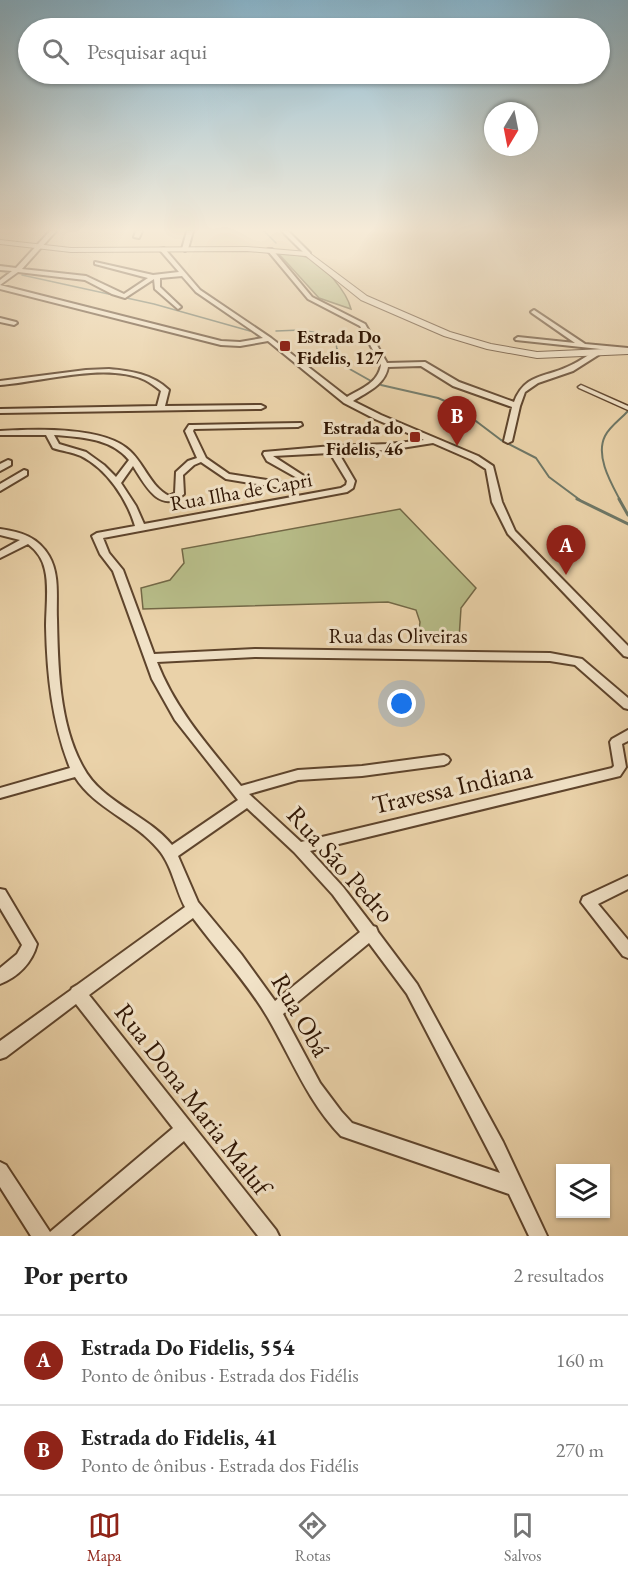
<!DOCTYPE html>
<html lang="pt">
<head>
<meta charset="utf-8">
<style>
  body { margin:0; font-family:"EB Garamond",serif; background:#f6f6f6; color:#222 }
  .controls { position:absolute; right:18px; bottom:18px; display:grid; overflow:hidden; border-radius:0px; box-shadow:0 2px 4px #0004 }
  .controls button { width:54px; height:54px; display:grid; place-items:center; padding:0; border:0; border-bottom:2px solid #e0e0e0; background:#fff; color:#222; font:30px sans-serif }
  .compass { position:absolute; left:484px; top:102px; width:54px; height:54px; border-radius:50%; background:#fff; box-shadow:0 2px 4px #0004; rotate:190deg }
  .you { position:absolute; left:402px; top:704px; width:21px; height:21px; margin:-15px; border:4px solid #fff; border-radius:50%; background:#1a73e8; box-shadow:0 0 0 9px #1a73e833 }
  .badge { display:grid; place-items:center; width:39px; height:39px; border-radius:50%; background:#8f2418; color:#fff; font-size:20px; font-weight:700 }
  .pin { position:absolute; translate:-50% -50px; filter:drop-shadow(0 2px 3px #0008) }
  .pin::after { content:''; position:absolute; top:32px; width:21px; height:18px; background:inherit; clip-path:polygon(0 0,100% 0,50% 100%) }
  .list { margin:0; padding:0; list-style:none }
  h2 { display:flex; justify-content:space-between; align-items:center; height:78px; margin:0; padding:0 24px; font-size:26px }
  h2 small { font-size:20px; font-weight:400; color:#767676 }
  .list li { display:grid; grid-template-columns:39px 1fr auto; gap:18px; align-items:center; box-sizing:border-box; height:90px; padding:0 24px; border-top:2px solid #e0e0e0 }
  .list b { display:block; font-size:22px; white-space:nowrap }
  .list p { margin:0; font-size:20px; white-space:nowrap; color:#767676 }
  .list em { font-size:20px; font-style:normal; color:#767676 }
  .icon { flex:none; width:33px; height:33px; fill:none; stroke:currentColor; stroke-width:2; stroke-linecap:round; stroke-linejoin:round }
  .map { position:relative; flex:none; width:628px; height:1236px; overflow:hidden }
  .search { position:absolute; background:#fff; box-shadow:0 2px 4px #0004; left:18px; right:18px; top:18px; height:66px; display:flex; align-items:center; gap:15px; box-sizing:border-box; padding:0 21px; border-radius:33px; color:#767676; font-size:22px }
  .sheet { height:258px; background:#fff }
  nav { display:flex; justify-content:space-around; align-items:center; box-sizing:border-box; height:84px; border-top:2px solid #e0e0e0; background:#fff; font-size:16px; color:#767676 }
  nav a { display:grid; justify-items:center; gap:3px }
  nav .on { color:#8f2418 }
  .map>svg:first-child { display:block }
  .green { fill:#b7bc88; stroke:#736846; stroke-width:1.5 }
  .lines { fill:none; stroke-linecap:round; stroke-linejoin:round }
  .stream-far2 { stroke:#6e7766; stroke-width:1.5 }
  .stream-far1 { stroke:#6e7766; stroke-width:2 }
  .stream { stroke:#6e7766; stroke-width:3 }
  .pedestrian-casing { stroke:#5e442c; stroke-width:3 }
  .minor-casing { stroke:#5e442c; stroke-width:4 }
  .tertiary-casing { stroke:#5e442c; stroke-width:2 }
  .pedestrian { fill:#f1e2c7; fill-rule:evenodd }
  .minor { fill:#f1e2c7; fill-rule:evenodd }
  .tertiary { fill:#f1e2c7; fill-rule:evenodd }
  .poi-dot { fill:#8f2418; stroke:#f1e2c7; stroke-width:2 }
  .labels { text-anchor:middle; dominant-baseline:central; stroke-width:6; stroke-linejoin:round; paint-order:stroke }
  .far-poi-label { font-size:18px; font-weight:bold; fill:#2f1503; stroke:#f1e2c7; text-anchor:start }
  .street-label { font-size:21px; fill:#2f1503; stroke:#f1e2c7 }
  .near-street-label { font-size:26px; fill:#2f1503; stroke:#f1e2c7 }
</style>
</head>
<body>
<div class="map">
<svg width="628" height="1236" viewBox="0 0 628 1236">
  <rect width="100%" height="100%" fill="#ead2a9"/>
  <filter id="stains"><feTurbulence type="fractalNoise" baseFrequency=".00333" numOctaves="4"/><feColorMatrix values="0 0 0 0 .2 0 0 0 0 .09 0 0 0 0 .02 0 0 0 .5 -.17"/></filter>
  <radialGradient id="worn" r=".72"><stop offset=".6" stop-color="#630" stop-opacity="0"/><stop offset="1" stop-color="#630" stop-opacity=".3"/></radialGradient>
  <path class="green" d="M278,253C287,254 297,254 306,257C323,263 347,292 351,309L319,298Z
    M400,509L476,588L461,608L459,639L417,645L420,622L416,610L388,602L143,609L141,588L170,580L184,563L182,549Z"/>
  <g class="lines">
    <path class="stream-far2" d="M264,231L276,243
      M0,271L11,272
      M22,275L154,304L250,331
      M276,331L301,330L335,336L337,350"/>
    <path class="stream-far1" d="M337,349L339,363L371,381
      M381,385L438,398L456,406L501,440L536,458L549,477L580,500
      M620,500C611,483 595,456 605,436C610,426 621,419 628,411"/>
    <path class="stream" d="M577,499L628,524
      M619,499L628,515"/>
    <defs>
      <path id="pedestrian" d="M581,385L628,406V410L579,388L578,387Z"/>
      <path id="minor" d="M50,231H56L22,269L86,276L124,294L148,278L95,264V262L153,275L179,272L159,249L164,248L200,290L271,338L347,397C362,388 378,383 381,365L360,326L308,299L268,251V249H272L312,297L365,324L387,363L425,362L459,382L514,402C525,374 543,378 567,367C577,363 587,356 596,350L603,352L573,371L538,383L525,392L520,406L512,441L508,443L504,441L512,407L453,386L421,366L388,367C385,385 367,392 353,401L381,415L478,456L493,466L502,502L515,531L628,646V657L624,656L508,534L492,502L486,469L472,460L433,443L389,450L338,452L355,481L353,488L347,492L103,538L109,553L123,570L154,654L255,649L550,653L582,659L628,698V709L624,708L575,665L550,661L255,657L157,662C175,709 209,747 241,786L298,770L362,766L444,755L448,757L450,760L448,763L444,765L362,776L298,780L249,794L301,842L612,768L614,766L610,742L612,739L628,730V741L622,744L626,767L620,776L310,851L343,887L373,926L376,927L378,932L417,984L503,1142L547,1236H529L509,1194L341,1136C308,1102 292,1059 268,1018C247,982 218,952 193,918L89,995L276,1230L279,1236H258L184,1141L71,1236H31L0,1187V1162L6,1165L50,1232L173,1128L76,1004L6,1057L0,1059V1041L71,990L72,988L77,985L185,907C175,888 172,865 158,849C134,820 95,809 75,777L0,798V788L70,768C52,722 47,675 46,626C46,609 49,586 45,570C43,559 36,550 28,544L0,558V551L20,540L0,535V529C21,532 38,537 49,556C60,575 56,598 57,619C58,667 59,724 83,767C102,803 147,814 172,845L238,800L175,720L152,679L113,571L100,554L92,536L97,533L135,526C127,499 107,469 81,456C72,452 62,451 53,448L46,435H0V431C34,429 105,426 130,451C145,465 150,486 169,496L175,493L176,472L188,461L197,458L185,431L189,425H192L301,423L302,425L298,427L194,429L193,431L206,458L229,474L293,484L299,483V479L267,461L263,454L264,452L332,446L389,444L424,440L375,419L344,403L268,341L240,346L221,345L0,289V285L221,341L240,342L263,338L196,292L182,276L160,278V287L180,306L181,307L178,309L155,289L154,279L125,298L112,294L85,280L18,272L0,285V280L12,271L0,270V266L16,268ZM54,435C80,437 111,438 129,460L116,477L104,465L86,452L59,444ZM330,453L347,481L346,485L341,488L144,524L136,506L121,483L133,466C145,485 160,515 184,494L183,475L194,465L201,462L226,479L293,490L306,486L307,478L273,456ZM247,808L294,852L333,895L360,932L275,1001L241,954L198,902L178,856ZM369,943L407,994L500,1173L352,1123L341,1111L320,1083L283,1014Z
        M136,231H142L139,238L134,237Z
        M187,231H193L188,249L185,251L182,249Z
        M282,231H288L310,253V255H306Z
        M534,310L585,344L628,348V352L516,340L515,339L518,337L575,343L532,313L531,312Z
        M0,318L16,322L17,323L14,325L0,322Z
        M109,369C131,371 152,374 169,390L165,406L261,405L265,407L261,409L0,413V409L157,406L161,391C156,387 151,383 145,380C105,362 43,382 0,385V381L86,370Z
        M8,460L11,461V465L0,471V464Z
        M24,470L27,471V475L0,491V484Z
        M628,876V889L598,904L628,940V958L623,956L581,902L583,897Z
        M0,889L5,890L37,944C32,963 18,977 0,984V968L17,954L22,945L0,908Z"/>
      <path id="tertiary" d="M0,240L71,248L247,247L308,252L367,296L450,332L491,344L537,352L628,348V354L537,358L487,349L444,336L361,300L306,256L247,251L71,252L0,244Z"/>
    </defs>
    <use href="#pedestrian" class="pedestrian-casing"/>
    <use href="#minor" class="minor-casing"/>
    <use href="#tertiary" class="tertiary-casing"/>
    <use href="#pedestrian" class="pedestrian"/>
    <use href="#minor" class="minor"/>
    <use href="#tertiary" class="tertiary"/>
  </g>
  <linearGradient id="sky" x2="0" y2="1"><stop stop-color="#88b6ce"/><stop offset="0.57" stop-color="#f6ebd8"/><stop offset="1" stop-color="#f6ebd8" stop-opacity="0"/></linearGradient>
  <rect width="628" height="404" fill="url(#sky)"/>
  <g class="poi-dot">
    <rect x="279" y="340" width="12" height="12" rx="3"/>
    <rect x="409" y="431" width="12" height="12" rx="3"/>
  </g>
  <g class="labels">
    <g class="far-poi-label">
      <text x="297" y="336">Estrada Do<tspan x="297" dy="21">Fidelis, 127</tspan></text>
      <text x="403" y="427" text-anchor="end">Estrada do<tspan x="403" dy="21">Fidelis, 46</tspan></text>
    </g>
    <g class="street-label">
      <text transform="translate(241 491) rotate(-10)">Rua Ilha de Capri</text>
      <text x="398" y="635">Rua das Oliveiras</text>
    </g>
    <g class="near-street-label">
      <text transform="translate(452 787) rotate(-13)">Travessa Indiana</text>
      <text transform="translate(341 864) rotate(48)">Rua São Pedro</text>
      <text transform="translate(301 1015) rotate(60)">Rua Obá</text>
      <text transform="translate(193 1099) rotate(52)">Rua Dona Maria Maluf</text>
    </g>
  </g>
  <rect width="100%" height="100%" filter="url(#stains)"/>
  <rect width="100%" height="100%" fill="url(#worn)"/>
</svg>
<div class="controls">
<button><svg class="icon" aria-label="layers" viewBox="0 0 24 24"><path d="M12 4l9 5-9 5-9-5zM3 14l9 5 9-5"/></svg></button>
</div>
<svg class="compass" viewBox="-18 -18 36 36"><path d="M0-13l5 13h-10z" fill="#e53935"/><path d="M0 13l5-13h-10z" fill="#767676"/></svg>
<div class="you"></div>
<div class="pin badge" style="left:566px;top:575px">A</div>
<div class="pin badge" style="left:457px;top:446px">B</div>
<div class="search"><svg class="icon" aria-label="search" viewBox="0 0 24 24"><circle cx="10" cy="10" r="6"/><path d="M15 15l6 6"/></svg>Pesquisar aqui</div>
</div>
<section class="sheet">
<h2>Por perto<small>2 resultados</small></h2>
<ul class="list">
<li><span class="badge">A</span><div><b>Estrada Do Fidelis, 554</b><p>Ponto de ônibus · Estrada dos Fidélis</p></div><em>160 m</em></li>
<li><span class="badge">B</span><div><b>Estrada do Fidelis, 41</b><p>Ponto de ônibus · Estrada dos Fidélis</p></div><em>270 m</em></li>
</ul>
</section>
<nav>
<a class="on"><svg class="icon" aria-label="map" viewBox="0 0 24 24"><path d="M3 6l6-2 6 2 6-2v14l-6 2-6-2-6 2zM9 4v14M15 6v14"/></svg>Mapa</a>
<a><svg class="icon" aria-label="directions" viewBox="0 0 24 24"><path d="M12 3l9 9-9 9-9-9zM9 14v-3h6M13 9l2 2-2 2"/></svg>Rotas</a>
<a><svg class="icon" aria-label="saved" viewBox="0 0 24 24"><path d="M7 4h10v16l-5-4-5 4z"/></svg>Salvos</a>
</nav>
</body>
</html>
